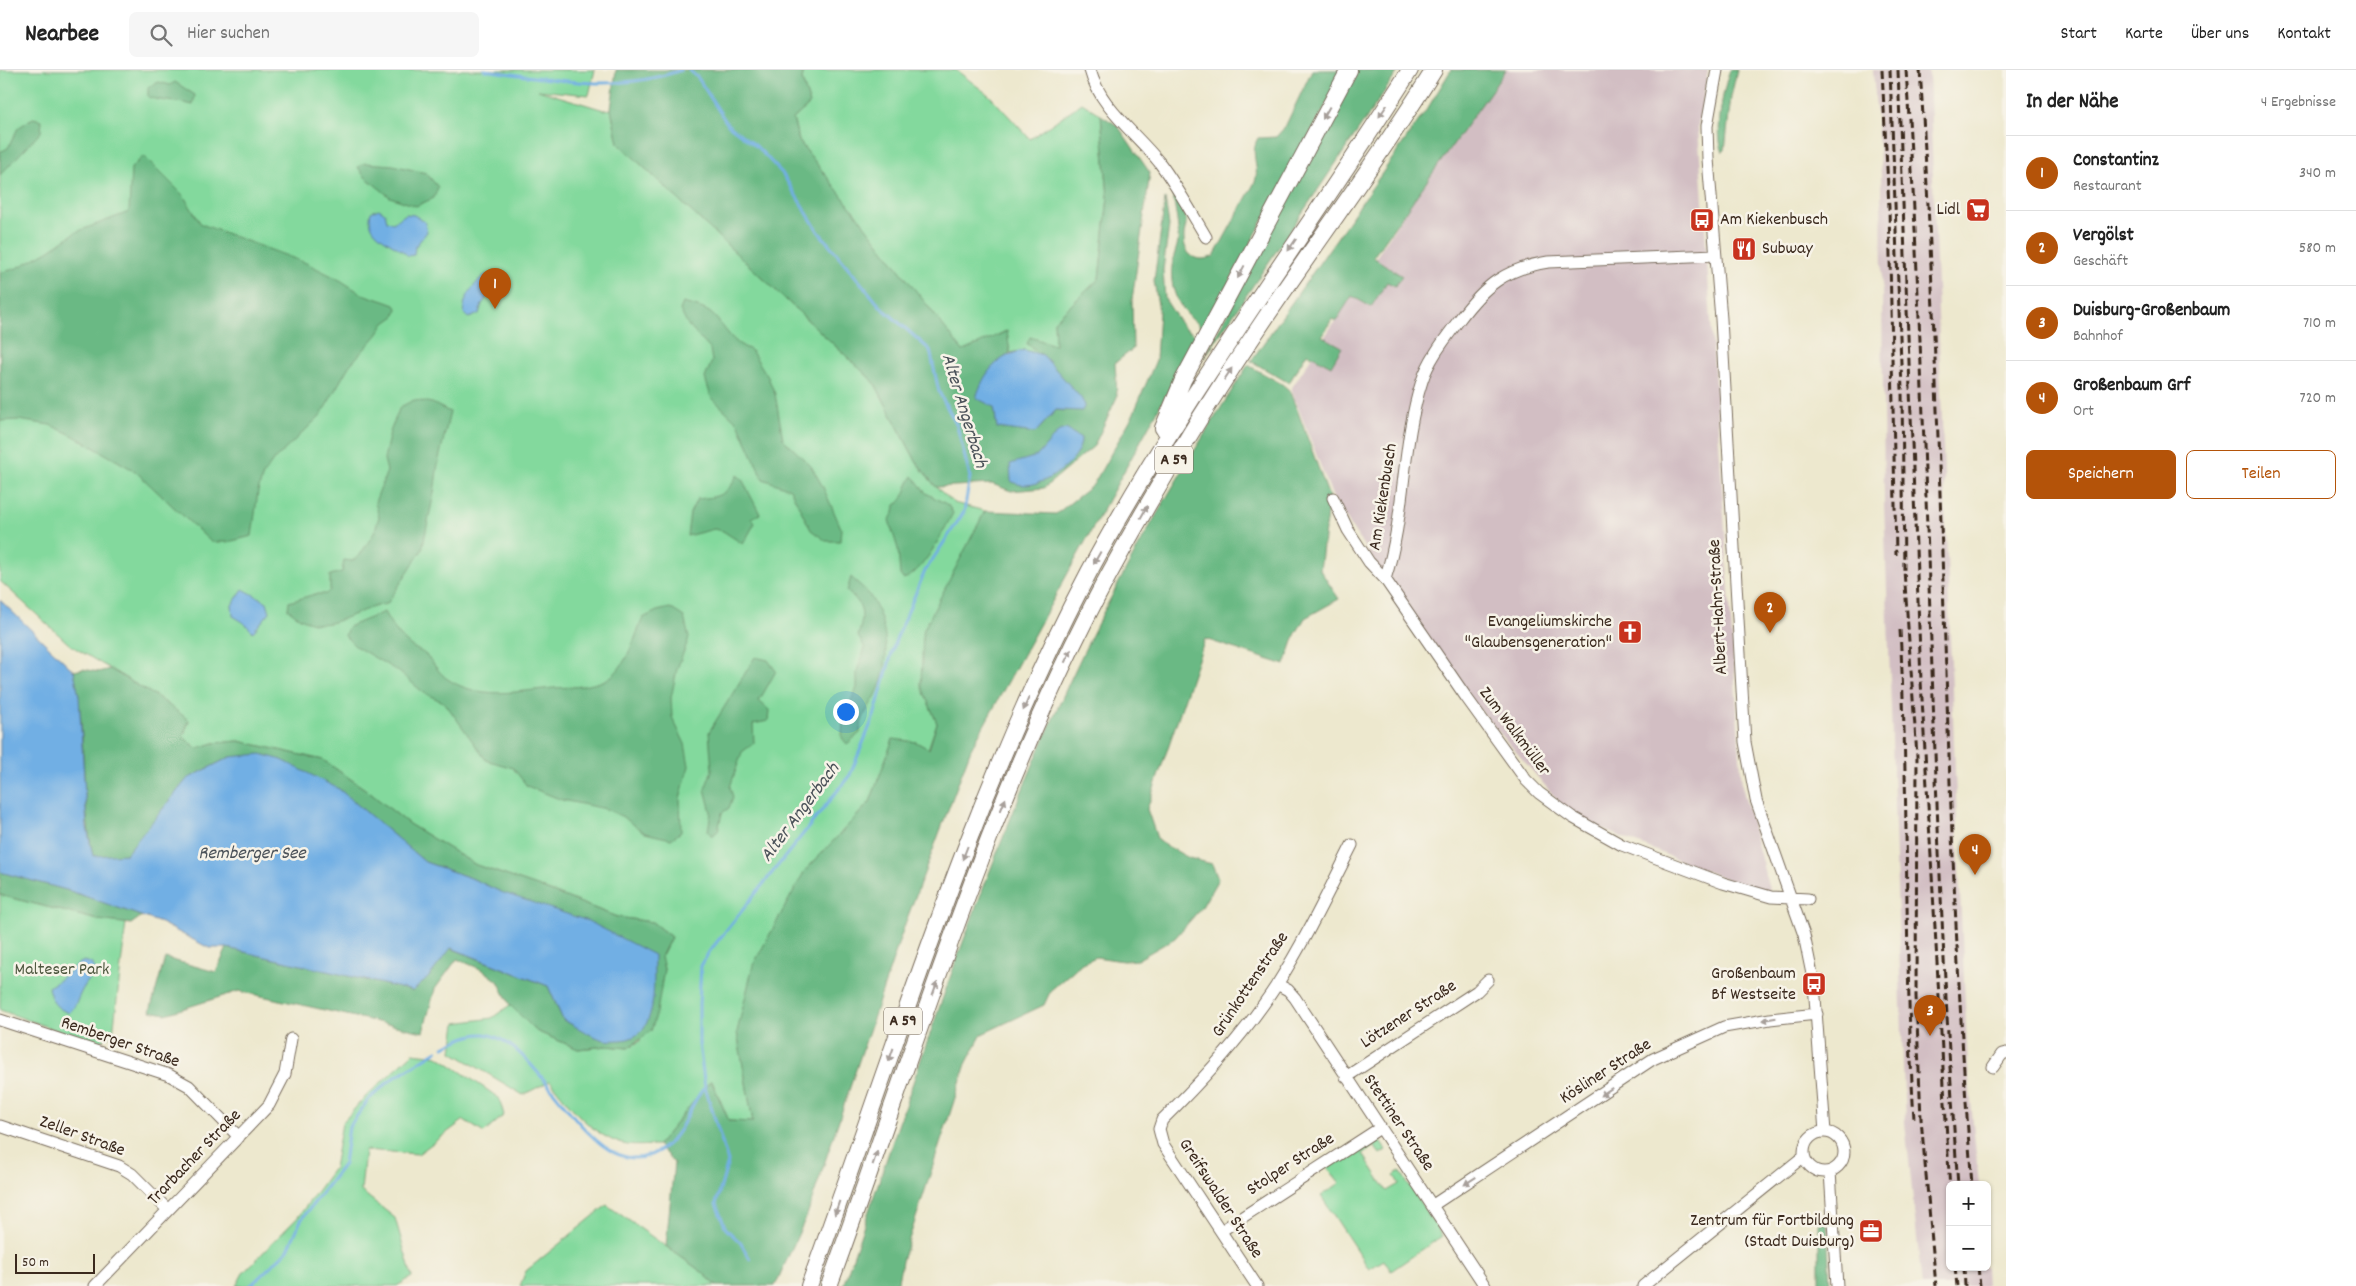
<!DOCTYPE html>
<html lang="de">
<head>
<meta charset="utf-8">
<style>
  body { margin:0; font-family:Dekko,sans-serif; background:#f6f6f6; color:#222 }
  .controls { position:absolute; right:15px; bottom:15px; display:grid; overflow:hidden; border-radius:8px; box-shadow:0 1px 4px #0004 }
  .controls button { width:45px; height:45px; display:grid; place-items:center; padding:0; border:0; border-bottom:1px solid #e0e0e0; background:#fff; color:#222; font:25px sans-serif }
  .scale { position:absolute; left:15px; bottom:12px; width:80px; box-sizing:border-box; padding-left:5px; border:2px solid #3b2a1e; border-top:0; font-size:14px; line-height:18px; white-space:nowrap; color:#3b2a1e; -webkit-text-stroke:4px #f7f3e8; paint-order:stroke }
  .you { position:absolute; left:845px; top:641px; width:18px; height:18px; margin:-12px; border:4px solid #fff; border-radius:50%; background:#1a73e8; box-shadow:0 0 0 8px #1a73e833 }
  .badge { display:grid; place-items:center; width:32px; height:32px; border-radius:50%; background:#b45309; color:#fff; font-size:16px; font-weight:700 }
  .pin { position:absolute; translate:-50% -41px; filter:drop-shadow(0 1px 2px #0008) }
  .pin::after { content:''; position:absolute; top:26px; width:18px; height:15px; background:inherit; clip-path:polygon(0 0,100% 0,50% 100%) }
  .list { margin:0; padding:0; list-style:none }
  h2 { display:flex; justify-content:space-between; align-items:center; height:65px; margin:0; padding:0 20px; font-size:21px }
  h2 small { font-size:16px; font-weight:400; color:#767676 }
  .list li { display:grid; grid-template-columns:32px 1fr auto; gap:15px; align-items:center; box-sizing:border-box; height:75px; padding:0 20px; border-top:1px solid #e0e0e0 }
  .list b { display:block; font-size:19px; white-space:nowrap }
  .list p { margin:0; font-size:16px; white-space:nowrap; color:#767676 }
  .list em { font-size:16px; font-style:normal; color:#767676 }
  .actions { display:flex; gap:10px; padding:15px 20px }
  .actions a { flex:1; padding:11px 0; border:1px solid #b45309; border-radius:8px; text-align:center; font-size:18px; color:#b45309 }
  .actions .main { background:#b45309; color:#fff }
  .icon { flex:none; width:28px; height:28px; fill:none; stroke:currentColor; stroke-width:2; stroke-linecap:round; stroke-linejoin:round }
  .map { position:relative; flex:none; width:2006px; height:1216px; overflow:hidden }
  header { display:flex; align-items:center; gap:30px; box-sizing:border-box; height:70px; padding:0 25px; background:#fff; border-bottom:1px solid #e0e0e0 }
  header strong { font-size:24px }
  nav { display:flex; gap:28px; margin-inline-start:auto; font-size:18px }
  .search { width:350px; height:45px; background:#f6f6f6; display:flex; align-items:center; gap:12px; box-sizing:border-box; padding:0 18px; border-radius:8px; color:#767676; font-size:19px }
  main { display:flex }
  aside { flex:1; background:#fff }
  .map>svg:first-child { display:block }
  .industrial { fill:#d2bec3 }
  .green { fill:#83d99d; stroke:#5f825e }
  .forest { fill:#6ab984; stroke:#527251 }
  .water { fill:#71afe4; stroke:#566c81 }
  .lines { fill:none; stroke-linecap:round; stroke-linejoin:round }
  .stream { stroke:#71afe4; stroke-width:3 }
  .minor-casing { stroke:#796c5c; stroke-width:13 }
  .highway-casing { stroke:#796c5c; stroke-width:18 }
  .minor { stroke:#fff; stroke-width:11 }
  .highway { stroke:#fff; stroke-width:16 }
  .rail { stroke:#3b2a1e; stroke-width:3; stroke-dasharray:8 4; stroke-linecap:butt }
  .oneway { fill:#a79f9a }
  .labels { text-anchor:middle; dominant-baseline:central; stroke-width:5; stroke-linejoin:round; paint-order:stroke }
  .shield { fill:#f7f3e8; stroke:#73665b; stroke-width:1 }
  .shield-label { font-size:16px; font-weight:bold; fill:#3b2a1e }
  .poi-label { font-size:18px; fill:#3b2a1e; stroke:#f7f3e8; text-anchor:end }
  .street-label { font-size:18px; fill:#3b2a1e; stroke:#f7f3e8 }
  .park-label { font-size:18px; fill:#4d563e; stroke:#f7f3e8 }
  .water-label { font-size:19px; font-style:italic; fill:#4b5259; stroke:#f7f3e8 }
</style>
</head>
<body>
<header>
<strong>Nearbee</strong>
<div class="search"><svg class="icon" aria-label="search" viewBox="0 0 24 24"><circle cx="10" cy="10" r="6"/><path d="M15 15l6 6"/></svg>Hier suchen</div>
<nav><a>Start</a><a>Karte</a><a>Über uns</a><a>Kontakt</a></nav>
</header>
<main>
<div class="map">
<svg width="2006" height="1216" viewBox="0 0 2006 1216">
  <rect width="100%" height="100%" fill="#f7f3e8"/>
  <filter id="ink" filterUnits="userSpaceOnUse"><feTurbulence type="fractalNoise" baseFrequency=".02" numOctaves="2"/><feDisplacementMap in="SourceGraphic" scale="10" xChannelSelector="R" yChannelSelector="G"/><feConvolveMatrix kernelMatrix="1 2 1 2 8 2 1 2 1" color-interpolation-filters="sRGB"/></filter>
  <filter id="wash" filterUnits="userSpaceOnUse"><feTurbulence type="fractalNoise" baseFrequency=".0096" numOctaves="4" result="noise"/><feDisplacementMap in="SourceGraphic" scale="20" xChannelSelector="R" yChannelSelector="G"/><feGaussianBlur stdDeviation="1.12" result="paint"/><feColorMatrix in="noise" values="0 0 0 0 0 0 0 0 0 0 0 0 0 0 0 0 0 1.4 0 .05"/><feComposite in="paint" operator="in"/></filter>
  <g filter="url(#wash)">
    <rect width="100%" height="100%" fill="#ede8ce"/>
    <path class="industrial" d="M1497,0H1708L1698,56L1742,716L1771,827L1572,747L1456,612L1385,509L1333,428L1291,319Z
      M1873,0H1929L1957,754L1968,1000L1979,1115H1950V1197H1985L1986,1216H1922L1905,1053L1884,433L1881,105Z"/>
    <path class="green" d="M0,0H595L589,25L538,20L604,40L611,39L618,73L874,312L917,393L936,417L954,433L985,441L965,483L921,615L937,653L928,679L916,672L893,670L870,732L804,802L737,962L753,1052L729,1051L712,1011L658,1075C647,1075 633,1077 623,1074C591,1065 569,1035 550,1011L523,1025L452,982L456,953L492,948L510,935L536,961L578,979L607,976L628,978L640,971L660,920L664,899L661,887L671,867L652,852L617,847L537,816L476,795L409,754L365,719L323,690L239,671L214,673L197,679L183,667L189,651L159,628L70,575L0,511Z
      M804,0H956L990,26L1030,69L1082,33L1101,45L1108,127L1099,209L1054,251L1056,275L1027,274L1043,285L1024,280L1010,283L1006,261L963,282L799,71L793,49L810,34L802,10Z
      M0,825L98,850L126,853L113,964L95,974L0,940Z
      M413,983L438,986L499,1028L504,1045L484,1063L464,1050L418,1084L365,1080L361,1121L395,1148L412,1207L397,1216H236L243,1203L298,1147L334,1098L342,1053L363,1029Z
      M1373,1069H1378L1386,1080L1380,1084L1374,1076L1363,1084L1387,1121L1399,1114L1394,1105L1400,1101L1442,1166L1391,1201L1384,1190L1369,1199L1321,1126L1340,1113L1327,1097Z
      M607,1135L702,1202L717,1216H520L526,1201Z"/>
    <path class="forest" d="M616,0H804L802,10L810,34L793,49L799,71L963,281L1007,261L1010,283L995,295L994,337L997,358L1035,363L1056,340L1066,341C1060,304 1059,296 1027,274L1030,267L1055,275L1054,251L1099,209L1108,127L1101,45L1118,56L1150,103L1132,230L1133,279L1115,293L1117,327L1094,376L1044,418L1011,421L992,414L936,417L917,393L874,312L618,73L611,39Z
      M1312,0H1345L1204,259C1181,243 1167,221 1173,190C1174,184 1177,178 1178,171C1179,155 1175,140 1173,125C1177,130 1185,141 1186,149C1187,156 1183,162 1184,169C1185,188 1199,193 1214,186L1255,112C1260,96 1249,83 1258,68L1276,67L1285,57Z
      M1356,0H1399L1204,288Z
      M1451,0H1506L1373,187L1402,206L1395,216L1387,212L1371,237L1352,226L1336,251L1332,249L1322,266L1342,277L1331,296L1307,283L1289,313L1251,291L1429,36Z
      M1730,0H1737L1731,27L1725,80L1723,82C1714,65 1723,18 1730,0Z
      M159,12L170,15L175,12L195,25L193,35C178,31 163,32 148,27V17Z
      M33,48L42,50L41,62L0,105V82L8,78L18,58Z
      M144,86L183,125L201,154L306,193L340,210L362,224L384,231L395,235L397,238L395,246L385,253L377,265L349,296L321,345L272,392L263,405L258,421L252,466L228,472H211L135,401L72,365L50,355L18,350L0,351V203L17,198L48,181L76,162L129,142L131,98Z
      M365,93L393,95L426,103L438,117L434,128L416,136L390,127L364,106L358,97Z
      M1165,129L1169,156L1163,200L1165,229L1183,257L1198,267L971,679L905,854L807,1145L775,1216H717L702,1202L666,1176L674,1093L658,1075L711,1010L729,1051L753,1052L737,962L753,895L804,802L870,732L893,669L916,672L929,679L937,653L921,615L923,561L985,441L1056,444L1093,415L1133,345L1156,290L1159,241L1154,211Z
      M683,233C693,236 706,238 713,245C727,259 731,273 751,280L768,307L775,324L783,369L811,396L823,417L841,458L840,471H826L811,460L790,419L763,409L738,353L711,327L705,308L712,291L710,279L687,254L680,240Z
      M1248,295L1282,314L1289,320L1298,342L1329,427L1320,500L1339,529L1305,548L1295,565L1285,595L1205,569L1147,739L1158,771L1189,788L1212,794L1218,809L1202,837L1175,868L1137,890L1123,891L1096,887L1082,893L1051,920L1044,935L982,964L966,994L902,1191L897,1216H843C913,1014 979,808 1069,613C1120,502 1182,398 1248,295Z
      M414,330L432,333L450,342L438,393L434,423L422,480L387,534C347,540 326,572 288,539L289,532L315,524H326L330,520V505L342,502L344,490L352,491L360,485L374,463L379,447L375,432L387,401L384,389L390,362L400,337Z
      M737,405L742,409L760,444L751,448L755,453L743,474L723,461L714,459L687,466L690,443L697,429C718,427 727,426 737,405Z
      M913,406L926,423L948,435L953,443C944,460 922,505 903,509L900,505L898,479L889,450L894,443L895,435C906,430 905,416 913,406Z
      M851,507C857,513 866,519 870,526C889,555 891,594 876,625C869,638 860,648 860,663L847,674L842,668L843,647L857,618V601L865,578L858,566C864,546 865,535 847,521Z
      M670,538L684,547L689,568L677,599L671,628L672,647L685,674L689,696L680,728L681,762L671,769L645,763L623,747L606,739L562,730L527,716L513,698L486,690L445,633L424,623L399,602L355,576L345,566L348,557L384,542C391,555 399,566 410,575C414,579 422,581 426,585C433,592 438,602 446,608C479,631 517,621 554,618C571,617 599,617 613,605C628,592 635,566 643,548L657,541Z
      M755,587L768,590L776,601L759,631L769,640L768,651L753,654L754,673L742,682L730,717L733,727L729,738L722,743L718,761L712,766L708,761L711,742L705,719L712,700L709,662Z
      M83,599L98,602L110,599L159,628L189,650L183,667L197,678L214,673L239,671L323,690L365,719L409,754L476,795L537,816L617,847L652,852L671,867L661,887L664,899L657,942L651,961L628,978L607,976L578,979L536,961L510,935L498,911L483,900L457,889L435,919L423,962L239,921L166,944L150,941L165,888L216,902L227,878L413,921L428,908L450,878L548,916L563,950L605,970L501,822L471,808L425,792L339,719L230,687L187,709L126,785L93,787C80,725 87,662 74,601Z
      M0,802L70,821L142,846L131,854L98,850L0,825Z
      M1819,1153H1827L1830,1216H1819Z"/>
    <path class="water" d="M379,139L385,143L387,151L393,153L406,144L414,145L425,152L427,162L415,177L414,185L408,186C395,172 364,166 371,142Z
      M488,204L489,225L482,234L479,244L469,248L464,243C460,232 478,207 488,204Z
      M1024,280L1043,285L1081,328L1085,335L1082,341L1056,340L1035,363L997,358L994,337L976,328C984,302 997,286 1024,280Z
      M1066,359L1081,368C1083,392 1034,427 1011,411L1010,394L1037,386L1059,361Z
      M243,519L267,532L270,542L253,562L243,552L233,546L232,535Z
      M0,530L74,601L79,626L87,757L93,786L126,784L187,709L230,687L261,684L282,690L339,719L425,792L471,808L501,822L588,851L654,885C653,912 660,968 621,970C616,970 610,971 605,970C591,967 576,956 563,950L548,916L451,878L428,908L413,921L227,878H209L161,853L70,821L0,802Z
      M84,891L91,893L95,899C93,906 88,910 84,917C78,926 77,936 69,943C55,938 51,931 48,917C63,910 70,897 84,891Z"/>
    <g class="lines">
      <path class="stream" d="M484,0C552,9 614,24 681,0
        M444,977C456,971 471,963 484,964C547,970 595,1137 668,1074C685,1059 690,1033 705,1017L699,974V934L701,896L709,882L850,705L874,646L895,572L925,501L964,442L970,407L957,356L939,322L930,280L880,236L818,161L782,103L756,76L728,55L698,8L689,0
        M705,1017L728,1092L716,1134L726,1159L740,1172L750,1189
        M250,1216L288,1180L301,1150L344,1094L349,1057L369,1029L392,1009L437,981"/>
    </g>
  </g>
  <g filter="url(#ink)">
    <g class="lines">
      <defs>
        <path id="minor" d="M1090,0C1100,38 1136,63 1159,92C1177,116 1191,142 1206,167
          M1717,0L1707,56L1708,89L1721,249L1745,672L1756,730L1804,865L1814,914L1825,1062
          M1333,428L1348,460L1369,492L1385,509L1466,627L1526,710L1539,723L1572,747L1622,775L1723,813L1771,827L1808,829
          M1385,509C1406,445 1401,375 1422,311C1429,289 1445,269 1459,250C1485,215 1505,199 1548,192L1715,185
          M1277,914L1288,920L1295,928L1485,1216
          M0,950L169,1005L189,1016L239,1067
          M1993,997L2002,984L2006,983
          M1346,1007L1477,921L1488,910
          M0,1056L119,1096L132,1104L168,1140
          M1804 1082a20 20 0 1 1 40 0a20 20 0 1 1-40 0Z
          M1830,1101L1837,1216
          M1433,1135L1653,989L1724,957L1770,949L1817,944
          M1221,1161L1380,1058
          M95,1216L269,1035L285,1004L291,969
          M1257,1216L1163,1074L1159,1059L1162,1050C1205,1008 1245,964 1278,913C1306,869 1328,822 1352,775
          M1643,1216L1804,1086"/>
        <path id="highway" d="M1163,358L1183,310L1349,0
          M809,1216C896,978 970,727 1089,502C1183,326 1304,168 1410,0
          M829,1216C916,978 987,732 1107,508C1156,417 1210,329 1268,244C1323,163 1382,84 1434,0"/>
      </defs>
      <use href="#minor" class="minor-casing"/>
      <use href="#highway" class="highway-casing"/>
      <use href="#minor" class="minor"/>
      <use href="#highway" class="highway"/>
      <path class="rail" d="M1882,0L1889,137L1896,485
        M1890,0L1902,320L1904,500L1917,686L1916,926L1921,1049L1936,1216
        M1898,0L1921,611L1950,1121
        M1906,0C1930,371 1930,744 1958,1115
        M1920,0C1945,371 1943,744 1972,1115
        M1900,560C1909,723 1904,886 1914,1049
        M1955,1197L1957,1216
        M1964,1197L1965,1216
        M1978,1197L1980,1216"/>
    </g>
    <defs><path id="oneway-solid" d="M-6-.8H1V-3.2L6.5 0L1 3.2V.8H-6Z" transform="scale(1.25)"/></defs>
    <g class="oneway">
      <use href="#oneway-solid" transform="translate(1383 41) rotate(124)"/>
      <use href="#oneway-solid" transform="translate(1326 43) rotate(119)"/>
      <use href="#oneway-solid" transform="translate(1292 175) rotate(124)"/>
      <use href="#oneway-solid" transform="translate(1241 202) rotate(118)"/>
      <use href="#oneway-solid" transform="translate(1228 304) rotate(-57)"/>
      <use href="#oneway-solid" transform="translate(1144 442) rotate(-61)"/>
      <use href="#oneway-solid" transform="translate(1097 488) rotate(119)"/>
      <use href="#oneway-solid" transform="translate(1068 586) rotate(-63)"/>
      <use href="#oneway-solid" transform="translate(1026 634) rotate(113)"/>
      <use href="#oneway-solid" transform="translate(1003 735) rotate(-68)"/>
      <use href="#oneway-solid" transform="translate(965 783) rotate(111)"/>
      <use href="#oneway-solid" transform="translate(935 918) rotate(-70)"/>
      <use href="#oneway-solid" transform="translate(1769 949) rotate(171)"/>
      <use href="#oneway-solid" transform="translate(891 985) rotate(109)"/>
      <use href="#oneway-solid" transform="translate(1606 1022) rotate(146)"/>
      <use href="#oneway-solid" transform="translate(875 1088) rotate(-71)"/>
      <use href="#oneway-solid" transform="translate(1470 1111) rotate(147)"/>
      <use href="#oneway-solid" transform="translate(837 1138) rotate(109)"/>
    </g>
  </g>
  <defs>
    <symbol id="supermarket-square" viewBox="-11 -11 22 22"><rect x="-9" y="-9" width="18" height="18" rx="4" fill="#c8321e" stroke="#f7f3e8"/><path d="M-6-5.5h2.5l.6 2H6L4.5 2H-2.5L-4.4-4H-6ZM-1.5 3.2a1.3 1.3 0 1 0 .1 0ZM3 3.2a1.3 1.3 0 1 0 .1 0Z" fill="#fff"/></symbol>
    <symbol id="bus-square" viewBox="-11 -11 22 22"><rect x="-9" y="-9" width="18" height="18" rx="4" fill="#c8321e" stroke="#f7f3e8"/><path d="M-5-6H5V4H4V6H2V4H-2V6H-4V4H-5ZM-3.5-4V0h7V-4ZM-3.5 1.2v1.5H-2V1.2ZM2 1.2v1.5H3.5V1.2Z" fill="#fff"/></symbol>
    <symbol id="restaurant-square" viewBox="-11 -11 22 22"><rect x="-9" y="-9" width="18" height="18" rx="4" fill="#c8321e" stroke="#f7f3e8"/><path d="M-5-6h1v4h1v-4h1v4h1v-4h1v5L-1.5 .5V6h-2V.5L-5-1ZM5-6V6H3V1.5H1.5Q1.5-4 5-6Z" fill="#fff"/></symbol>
    <symbol id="church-square" viewBox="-11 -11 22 22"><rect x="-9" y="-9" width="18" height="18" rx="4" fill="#c8321e" stroke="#f7f3e8"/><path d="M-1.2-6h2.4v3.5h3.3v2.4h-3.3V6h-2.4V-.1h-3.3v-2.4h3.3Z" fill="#fff"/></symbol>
    <symbol id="office-square" viewBox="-11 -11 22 22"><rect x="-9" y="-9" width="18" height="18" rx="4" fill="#c8321e" stroke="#f7f3e8"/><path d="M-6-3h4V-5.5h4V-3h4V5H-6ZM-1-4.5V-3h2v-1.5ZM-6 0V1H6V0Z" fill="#fff"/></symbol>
  </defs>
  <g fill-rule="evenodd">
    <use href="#supermarket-square" x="1964" y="126" width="28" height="28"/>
    <use href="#bus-square" x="1688" y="136" width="28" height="28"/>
    <use href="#restaurant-square" x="1730" y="165" width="28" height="28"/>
    <use href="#church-square" x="1616" y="548" width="28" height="28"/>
    <use href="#bus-square" x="1800" y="900" width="28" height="28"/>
    <use href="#office-square" x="1857" y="1147" width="28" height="28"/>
  </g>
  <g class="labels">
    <g class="shield">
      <rect x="1155" y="376.5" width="38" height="27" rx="4"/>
      <rect x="884" y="937.5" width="38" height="27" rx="4"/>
    </g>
    <g class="shield-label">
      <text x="1174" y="390">A 59</text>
      <text x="903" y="951">A 59</text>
    </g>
    <g class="poi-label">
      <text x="1960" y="140">Lidl</text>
      <text x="1720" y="150" text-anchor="start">Am Kiekenbusch</text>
      <text x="1762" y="179" text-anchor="start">Subway</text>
      <text x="1612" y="552">Evangeliumskirche<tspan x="1612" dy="21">"Glaubensgeneration"</tspan></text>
      <text x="1796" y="904">Großenbaum<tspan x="1796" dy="21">Bf Westseite</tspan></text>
      <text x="1854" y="1151">Zentrum für Fortbildung<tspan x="1854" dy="21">(Stadt Duisburg)</tspan></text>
    </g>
    <g class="street-label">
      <text transform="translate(1384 427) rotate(-81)">Am Kiekenbusch</text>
      <text transform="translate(1719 537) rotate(-93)">Albert-Hahn-Straße</text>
      <text transform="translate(1514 662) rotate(53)">Zum Walkmüller</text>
      <text transform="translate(1251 915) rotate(-56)">Grünkottenstraße</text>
      <text transform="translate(1409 945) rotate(-33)">Lötzener Straße</text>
      <text transform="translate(120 973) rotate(19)">Remberger Straße</text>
      <text transform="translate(1606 1002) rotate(-33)">Kösliner Straße</text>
      <text transform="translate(1398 1053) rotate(56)">Stettiner Straße</text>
      <text transform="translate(82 1067) rotate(20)">Zeller Straße</text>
      <text transform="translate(195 1088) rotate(-46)">Trarbacher Straße</text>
      <text transform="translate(1291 1095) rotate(-33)">Stolper Straße</text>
      <text transform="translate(1220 1129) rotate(57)">Greifswalder Straße</text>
    </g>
    <g class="park-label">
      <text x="62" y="900">Malteser Park</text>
    </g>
    <g class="water-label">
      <text transform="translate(963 341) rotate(73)">Alter Angerbach</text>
      <text transform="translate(801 743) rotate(-53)">Alter Angerbach</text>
      <text x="252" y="784">Remberger See</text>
    </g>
  </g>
</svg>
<div class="controls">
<button>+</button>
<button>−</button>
</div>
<div class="scale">50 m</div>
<div class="you"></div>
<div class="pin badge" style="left:495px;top:239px">1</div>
<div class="pin badge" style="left:1770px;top:563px">2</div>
<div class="pin badge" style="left:1930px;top:966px">3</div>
<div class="pin badge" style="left:1975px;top:805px">4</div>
</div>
<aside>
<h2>In der Nähe<small>4 Ergebnisse</small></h2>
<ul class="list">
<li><span class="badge">1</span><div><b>Constantinz</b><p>Restaurant</p></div><em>340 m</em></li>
<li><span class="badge">2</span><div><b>Vergölst</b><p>Geschäft</p></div><em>580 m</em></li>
<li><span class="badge">3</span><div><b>Duisburg-Großenbaum</b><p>Bahnhof</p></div><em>710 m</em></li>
<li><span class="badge">4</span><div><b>Großenbaum Grf</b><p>Ort</p></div><em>720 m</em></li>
</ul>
<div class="actions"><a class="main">Speichern</a><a>Teilen</a></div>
</aside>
</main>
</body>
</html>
